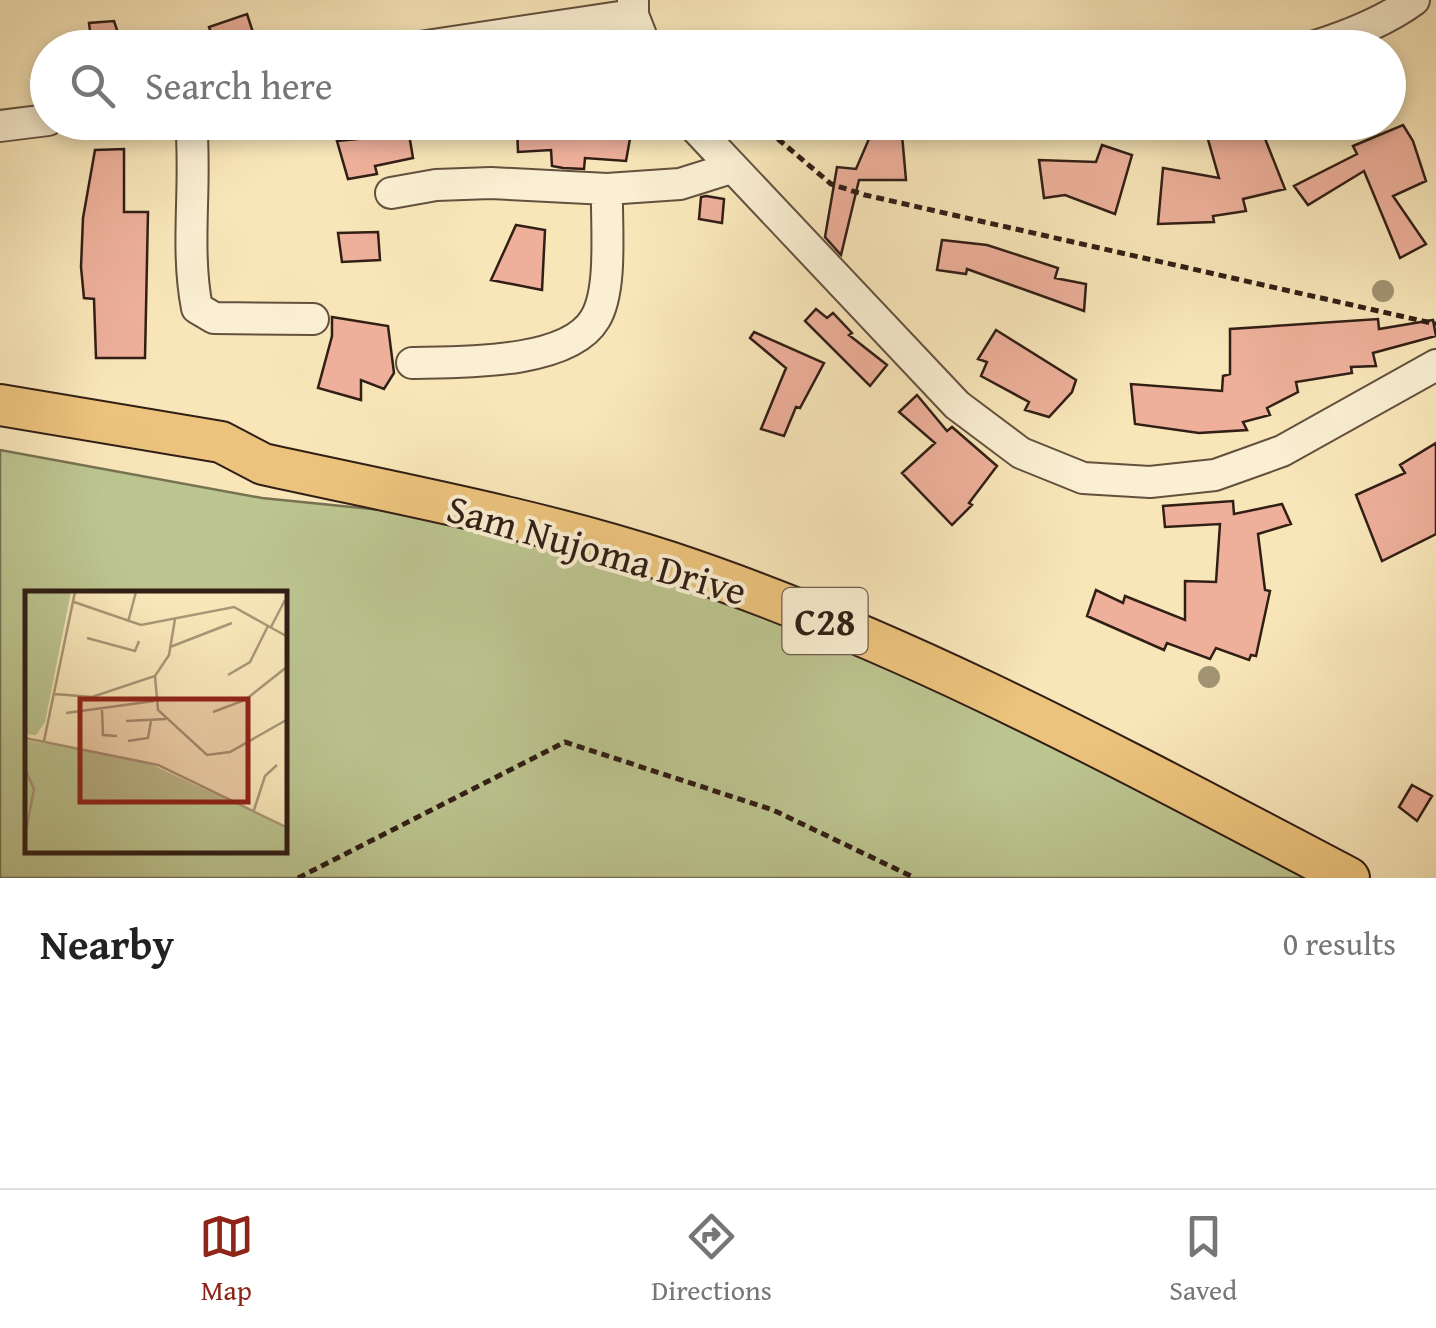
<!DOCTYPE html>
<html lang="en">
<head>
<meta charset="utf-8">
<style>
  body { margin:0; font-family:"Gentium Book Plus",serif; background:#f6f6f6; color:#222 }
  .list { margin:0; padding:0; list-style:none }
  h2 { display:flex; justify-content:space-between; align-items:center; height:130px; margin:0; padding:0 40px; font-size:42px }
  h2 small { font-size:32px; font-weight:400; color:#767676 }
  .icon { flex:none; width:55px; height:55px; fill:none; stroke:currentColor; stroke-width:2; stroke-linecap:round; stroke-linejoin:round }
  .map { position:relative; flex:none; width:1436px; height:878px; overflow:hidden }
  .search { position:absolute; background:#fff; box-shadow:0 5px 15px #0003; left:30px; right:30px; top:30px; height:110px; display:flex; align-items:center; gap:25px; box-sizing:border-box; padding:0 35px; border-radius:55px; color:#767676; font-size:38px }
  .sheet { height:310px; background:#fff }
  nav { display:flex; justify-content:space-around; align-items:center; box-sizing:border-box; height:140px; border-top:2px solid #e0e0e0; background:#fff; font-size:28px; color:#767676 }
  nav a { display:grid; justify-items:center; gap:5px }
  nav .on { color:#8f2418 }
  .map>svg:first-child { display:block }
  .green { fill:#bcc590; stroke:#767252; stroke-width:2.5; fill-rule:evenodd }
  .building { fill:#eeb09b; stroke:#311e15; stroke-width:2.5 }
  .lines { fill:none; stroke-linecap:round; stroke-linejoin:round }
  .minor-casing { stroke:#63503e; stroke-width:34 }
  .major-casing { stroke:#311e15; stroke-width:44 }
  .path { stroke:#311e15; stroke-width:5; stroke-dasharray:8 5; stroke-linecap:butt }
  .minor { stroke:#faefd2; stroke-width:30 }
  .major { stroke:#ecc37c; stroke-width:40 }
  .tree { fill:#a29473 }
  .labels { text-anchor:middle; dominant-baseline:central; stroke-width:8; stroke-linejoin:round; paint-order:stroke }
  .shield { fill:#faefd2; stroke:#6d5d4e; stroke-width:2.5 }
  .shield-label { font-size:38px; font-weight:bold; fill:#311e15 }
  .street-label { font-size:40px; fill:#311e15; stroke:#faefd2 }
  .inset-road { fill:none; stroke:#a89677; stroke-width:2.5 }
  .view { fill:#8f2418; fill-opacity:0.15; stroke:#8f2418; stroke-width:5 }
  .inset-edge { fill:none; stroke:#311e15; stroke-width:5 }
</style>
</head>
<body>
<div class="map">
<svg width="1436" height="878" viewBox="0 0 1436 878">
  <rect width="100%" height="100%" fill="#f8e6b9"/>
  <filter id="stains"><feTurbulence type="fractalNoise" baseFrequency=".002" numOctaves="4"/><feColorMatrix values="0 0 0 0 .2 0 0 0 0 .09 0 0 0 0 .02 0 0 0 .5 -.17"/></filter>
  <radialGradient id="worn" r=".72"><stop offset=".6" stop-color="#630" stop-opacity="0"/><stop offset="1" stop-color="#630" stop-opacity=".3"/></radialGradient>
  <path class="green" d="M0,450L262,498L541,526L668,562L1349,878H0ZM28,593H285V851H28Z"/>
  <path class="building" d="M247,14L258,48H216L209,27Z
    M114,21L123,48H92L89,23Z
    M551,122H633L626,161L585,158L584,169L563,168L552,166L551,150L518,152L517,125Z
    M1203,122H1227L1231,134L1260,126L1285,189L1243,199L1246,211L1213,216L1214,222L1158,224L1163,168L1219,178Z
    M875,125L902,135L906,180H859L841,255L825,237L837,167L856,169Z
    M1403,125L1413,141L1426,181L1393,196L1426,244L1400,258L1364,171L1308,205L1294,186L1357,154L1353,146Z
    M409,134L413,158L375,166L377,174L348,179L337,141Z
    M1102,145L1132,155L1115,214L1065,195L1044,198L1039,160L1096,162Z
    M124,149V212H148L145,358H96L94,299L84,298L81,267L83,218L95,150Z
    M706,196L724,199L722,223L699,219L701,197Z
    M516,225L545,230L542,290L491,280Z
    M378,232L380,260L342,262L338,233Z
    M942,240L987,245L1058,268L1055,278L1086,284L1084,311L967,269L966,274L937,270Z
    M816,309L827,318L833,313L852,333L849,335L887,365L870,386L805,321Z
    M332,317L388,326L394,373L384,389L361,380V400L318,388L332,336Z
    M1378,319L1379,329L1433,320L1436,336L1373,353L1376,366L1351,367L1352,373L1296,382L1298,392L1267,408L1270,415L1243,422L1247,430L1199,433L1135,424L1131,384L1222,391L1223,376L1230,374V329Z
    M996,330L1076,380L1072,392L1049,417L1025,410L1029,402L981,376L987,362L978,359Z
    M754,332L824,363L800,408L796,407L784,436L761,429L786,368L750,338Z
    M917,395L947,431L952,427L997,466L969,503L972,505L952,525L902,473L935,443L899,412Z
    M1436,443V534L1382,561L1356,495L1405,473L1400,465Z
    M1233,501L1234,514L1282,504L1291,524L1258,534L1265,590L1270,591L1256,656L1251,655L1249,660L1216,648L1210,659L1167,643L1164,650L1087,616L1096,590L1123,603L1125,596L1185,620V581L1216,582L1220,524L1165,527L1163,506Z
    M1412,785L1432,796L1417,821L1399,807Z"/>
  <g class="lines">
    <defs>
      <path id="minor" d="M633,0V15L646,48
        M413,48L633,15
        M1309,48C1345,37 1384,22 1414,0
        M191,122C197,184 185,247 197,308L214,318L313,319
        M690,122L957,405L1021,453L1083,478L1150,482L1215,475L1282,451L1436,365
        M0,126L48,120
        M391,193L436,185L491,183L607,189L680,184L731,168
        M412,363C459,362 568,365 595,319C613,290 606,224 607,189"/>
      <path id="major" d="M0,405L221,442L263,464C399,494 537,519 669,562C907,641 1128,762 1349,878"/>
    </defs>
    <use href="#minor" class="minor-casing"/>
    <use href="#major" class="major-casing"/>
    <path class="path" d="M758,122L831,184L865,195L1436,324
      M298,878L565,742L773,810L915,878"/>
    <use href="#minor" class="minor"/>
    <use href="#major" class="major"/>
  </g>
  <g class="tree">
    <circle cx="1383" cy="291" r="11"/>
    <circle cx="1209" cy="677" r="11"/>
  </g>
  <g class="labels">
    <rect class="shield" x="782.5" y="588" width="85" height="66" rx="8"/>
    <g class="shield-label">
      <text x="825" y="621">C28</text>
    </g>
    <g class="street-label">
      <text transform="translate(597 549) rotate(16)">Sam Nujoma Drive</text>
    </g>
  </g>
  <g transform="translate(25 591)">
    <rect width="262" height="262" fill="#f8e6b9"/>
    <path d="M0,1H46L20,131L11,144L0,143ZM0,149L119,170L262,237V262H0Z" fill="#bcc590"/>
    <path class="inset-road" d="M49,11L116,34L209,16L263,46M103,31L111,1M246,36L260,9M62,47L110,60L114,50M145,56L207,32M203,84L225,71L243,35M130,85L133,119L182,164L205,161L263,128M29,103L67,106L130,85L144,64L150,28M77,119L78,144L92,145M188,121L220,109L263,75M41,122L129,110M101,130L141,128M0,147L133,174L263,237M19,150L50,1M103,150L123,147L126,130M0,178L9,198L0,245M229,219L240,185L252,174"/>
    <path class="view" d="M55,108H223V211H55Z"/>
    <rect width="262" height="262" class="inset-edge"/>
  </g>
  <rect width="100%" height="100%" filter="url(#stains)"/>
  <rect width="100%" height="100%" fill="url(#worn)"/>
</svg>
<div class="search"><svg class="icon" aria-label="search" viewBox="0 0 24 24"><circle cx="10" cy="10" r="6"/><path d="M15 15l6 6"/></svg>Search here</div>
</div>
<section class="sheet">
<h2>Nearby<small>0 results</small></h2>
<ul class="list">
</ul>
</section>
<nav>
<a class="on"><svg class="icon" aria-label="map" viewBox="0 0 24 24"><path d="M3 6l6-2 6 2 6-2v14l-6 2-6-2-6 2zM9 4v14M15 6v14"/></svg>Map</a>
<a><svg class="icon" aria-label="directions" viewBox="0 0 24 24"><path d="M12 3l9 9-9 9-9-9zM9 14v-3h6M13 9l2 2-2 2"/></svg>Directions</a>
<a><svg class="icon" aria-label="saved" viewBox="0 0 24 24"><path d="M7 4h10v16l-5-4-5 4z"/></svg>Saved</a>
</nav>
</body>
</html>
